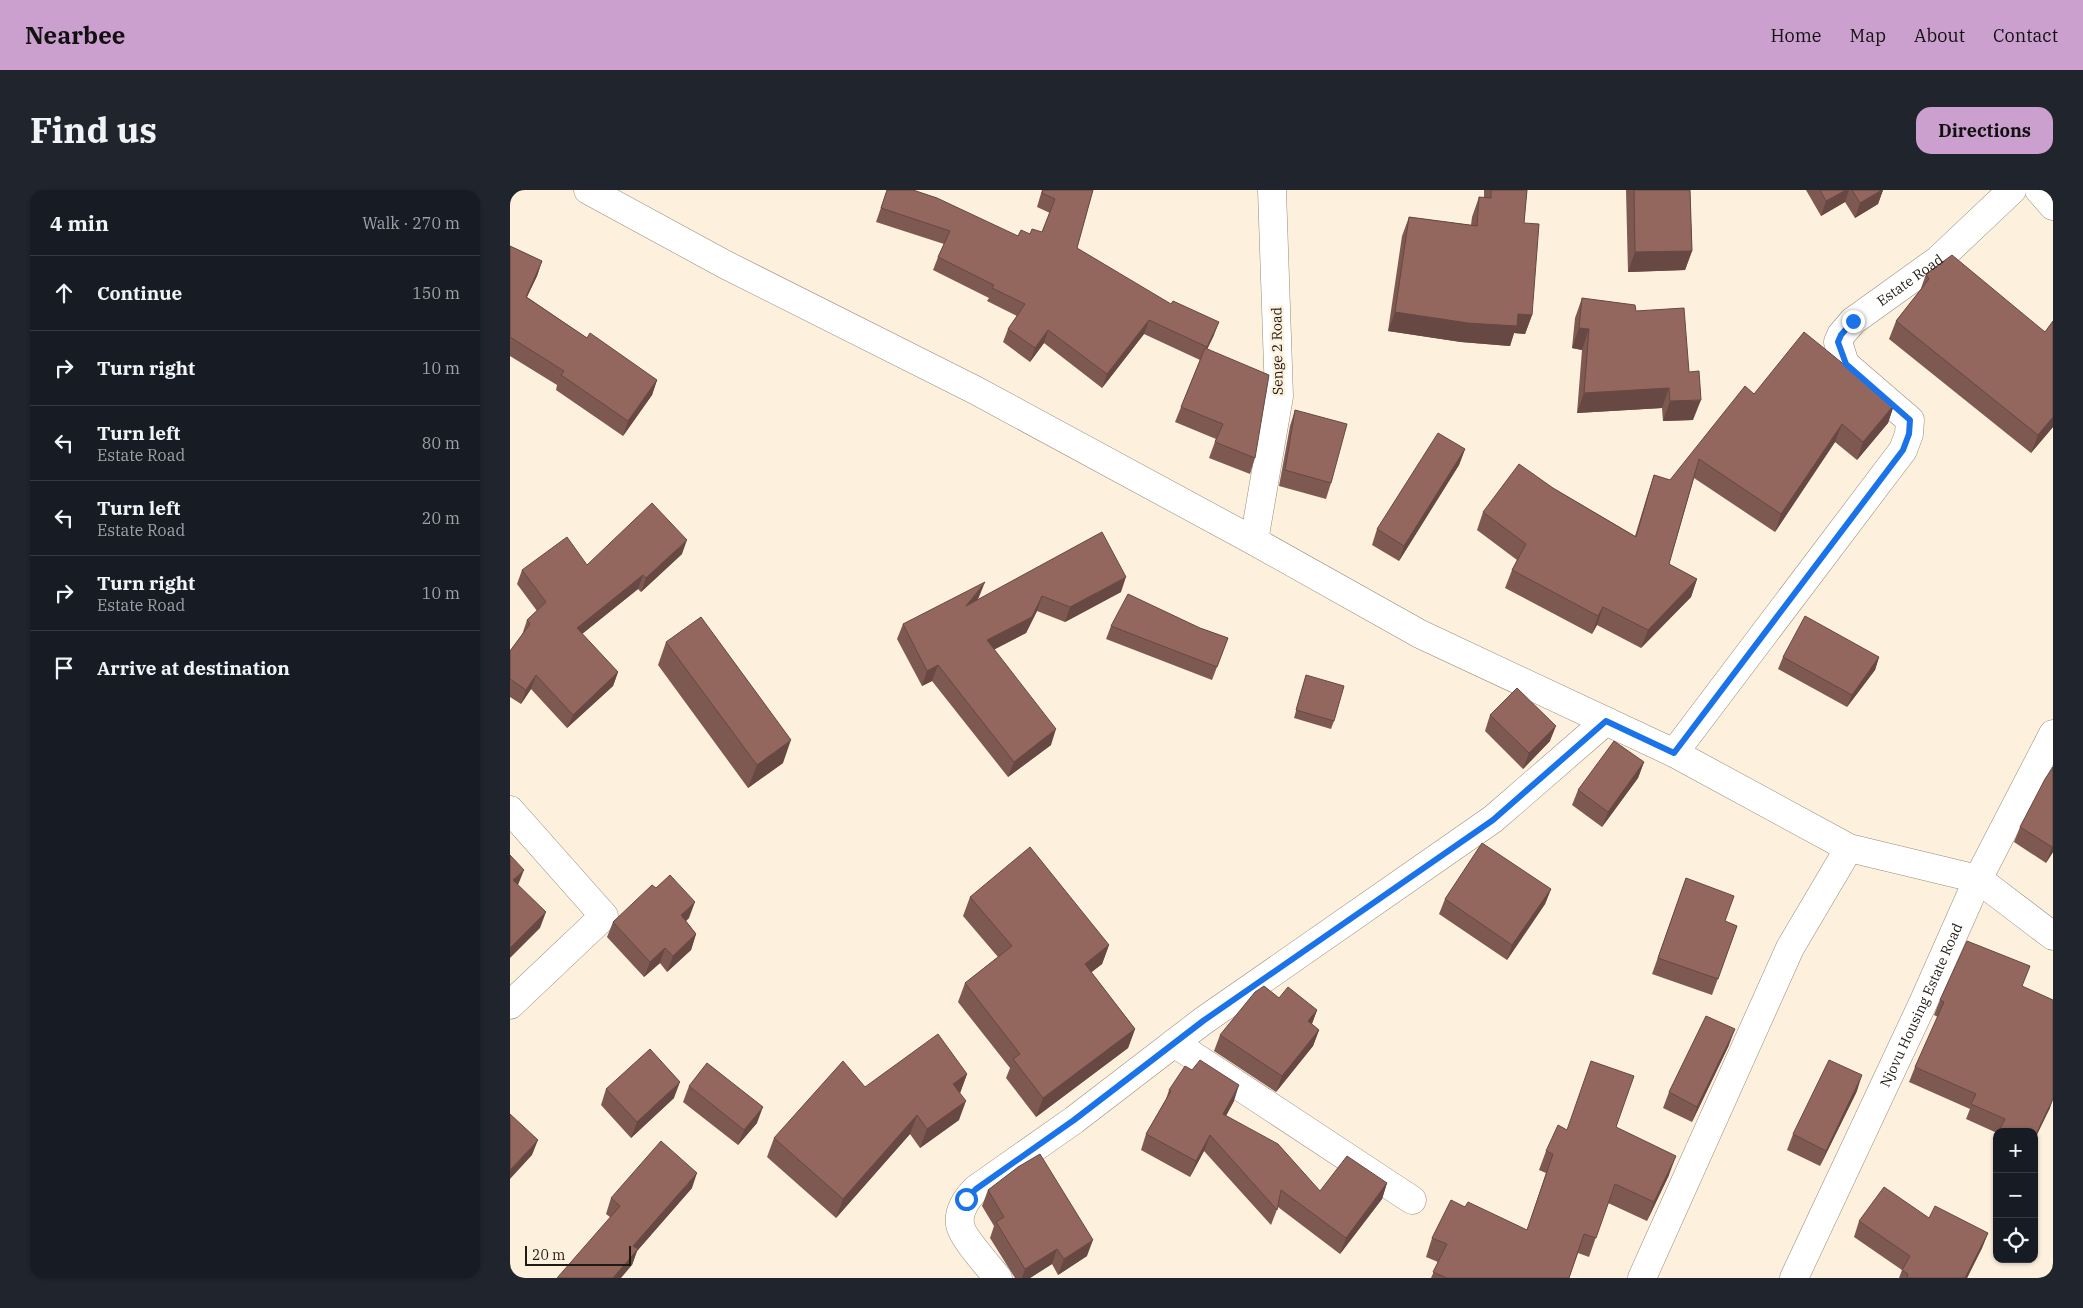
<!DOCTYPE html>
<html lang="en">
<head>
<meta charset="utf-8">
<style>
  body { margin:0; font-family:"IBM Plex Serif",serif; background:#20242c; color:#f1f3f6 }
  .controls { position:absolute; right:15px; bottom:15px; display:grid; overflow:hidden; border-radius:10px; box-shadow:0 1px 4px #0004 }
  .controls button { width:45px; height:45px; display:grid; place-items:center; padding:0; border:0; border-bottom:1px solid #363941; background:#171b24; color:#f1f3f6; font:25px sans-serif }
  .scale { position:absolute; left:15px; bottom:12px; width:106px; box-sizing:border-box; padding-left:5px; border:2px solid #1f1a14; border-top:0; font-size:14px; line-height:18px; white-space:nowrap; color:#1f1a14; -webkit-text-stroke:4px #fdf0dd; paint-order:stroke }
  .stop { position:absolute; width:15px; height:15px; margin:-11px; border:4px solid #1a73e8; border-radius:50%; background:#fff }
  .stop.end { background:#1a73e8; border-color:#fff; box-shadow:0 1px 5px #0008 }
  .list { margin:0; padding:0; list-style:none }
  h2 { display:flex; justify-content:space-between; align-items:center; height:65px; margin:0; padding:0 20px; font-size:21px }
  h2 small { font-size:16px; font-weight:400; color:#9ea1a6 }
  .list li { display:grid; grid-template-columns:32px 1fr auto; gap:15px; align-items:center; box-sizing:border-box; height:75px; padding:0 20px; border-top:1px solid #363941 }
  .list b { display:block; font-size:19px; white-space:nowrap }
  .list p { margin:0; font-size:16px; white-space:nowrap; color:#9ea1a6 }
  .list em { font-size:16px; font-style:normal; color:#9ea1a6 }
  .icon { flex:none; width:28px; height:28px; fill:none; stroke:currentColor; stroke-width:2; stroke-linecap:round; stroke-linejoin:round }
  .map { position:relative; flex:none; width:1543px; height:1088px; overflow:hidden; border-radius:15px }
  header { display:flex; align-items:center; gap:30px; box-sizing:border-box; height:70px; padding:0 25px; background:#cb9fce; color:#111 }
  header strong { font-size:24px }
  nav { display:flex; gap:28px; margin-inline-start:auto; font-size:18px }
  .intro { display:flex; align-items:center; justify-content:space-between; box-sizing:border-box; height:120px; padding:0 30px }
  h1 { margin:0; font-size:35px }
  .button { padding:12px 22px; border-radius:15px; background:#cb9fce; color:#111; font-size:18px; font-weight:700 }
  main { display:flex; gap:30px; padding:0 30px }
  aside { flex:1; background:#171b24; border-radius:15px; box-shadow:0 1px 4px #0004 }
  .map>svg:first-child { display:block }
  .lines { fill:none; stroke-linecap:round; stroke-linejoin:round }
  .street-casing { stroke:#978b7a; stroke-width:29 }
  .secondary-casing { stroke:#978b7a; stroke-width:29 }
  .street { stroke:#fff; stroke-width:28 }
  .secondary { stroke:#fff; stroke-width:28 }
  .wall { fill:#7e5951 }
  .shaded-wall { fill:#674842 }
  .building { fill:#93675e; stroke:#674842 }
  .route { stroke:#1a73e8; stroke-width:6 }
  .labels { text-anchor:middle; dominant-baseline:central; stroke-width:5; stroke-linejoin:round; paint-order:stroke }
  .street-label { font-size:14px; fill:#1f1a14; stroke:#fdf0dd }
</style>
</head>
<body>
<header>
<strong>Nearbee</strong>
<nav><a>Home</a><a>Map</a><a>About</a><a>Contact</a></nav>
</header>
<div class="intro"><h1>Find us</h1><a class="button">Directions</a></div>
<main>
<aside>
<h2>4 min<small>Walk · 270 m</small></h2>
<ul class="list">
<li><svg class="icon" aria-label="ahead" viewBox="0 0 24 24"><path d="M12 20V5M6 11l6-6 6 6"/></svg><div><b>Continue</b></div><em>150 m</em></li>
<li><svg class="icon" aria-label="right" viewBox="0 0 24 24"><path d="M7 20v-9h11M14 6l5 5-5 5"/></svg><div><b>Turn right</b></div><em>10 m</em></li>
<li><svg class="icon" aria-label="left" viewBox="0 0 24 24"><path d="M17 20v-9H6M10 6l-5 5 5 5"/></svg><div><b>Turn left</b><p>Estate Road</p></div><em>80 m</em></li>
<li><svg class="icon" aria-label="left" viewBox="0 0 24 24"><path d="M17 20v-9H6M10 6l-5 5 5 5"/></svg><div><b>Turn left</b><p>Estate Road</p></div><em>20 m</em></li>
<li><svg class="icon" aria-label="right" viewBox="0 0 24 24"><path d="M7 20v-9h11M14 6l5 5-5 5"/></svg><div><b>Turn right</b><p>Estate Road</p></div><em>10 m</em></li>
<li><svg class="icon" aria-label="arrive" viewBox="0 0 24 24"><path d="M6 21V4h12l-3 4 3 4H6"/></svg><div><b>Arrive at destination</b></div></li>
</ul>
</aside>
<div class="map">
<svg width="1543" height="1088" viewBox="0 0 1543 1088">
  <rect width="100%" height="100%" fill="#fdf0dd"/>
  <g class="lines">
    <defs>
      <g id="street">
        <path d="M1529,0L1543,16"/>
        <path d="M744,351L769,206L762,0"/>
        <path id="s1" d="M1164,563L1393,260L1399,244L1400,230L1335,174L1328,152L1331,145L1343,131L1428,70L1502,0"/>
        <path d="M0,620L94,726L0,815"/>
        <path d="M664,853L902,1010"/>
        <path d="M488,1088C479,1077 451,1046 450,1034C448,1020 457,1008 466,999L564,930L693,831L983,629L1096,531"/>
        <path d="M1132,1088L1280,758L1339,658"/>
        <path id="s2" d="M1284,1088L1413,813L1468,689L1543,544"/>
      </g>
      <path id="secondary" d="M78,0L216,75L465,200L744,351L910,444L1164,563L1339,658L1468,689L1543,746"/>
    </defs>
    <use href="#street" class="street-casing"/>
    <use href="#secondary" class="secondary-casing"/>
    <use href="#street" class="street"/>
    <use href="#secondary" class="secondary"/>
  </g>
  <path class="wall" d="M377,0L508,46L532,42L540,23L527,17L532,0H583L567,58L704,145L697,159L745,268L740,284L699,268L706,249L665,232L690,170L634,144L592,198L534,153L520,172L493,152L498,139L507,126L477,111L479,108L423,80L428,67L434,54L366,32Z
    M974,0H1017L1014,33L1022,125L1015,144L1004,143L1000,156L951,152L878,141L892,46L899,27L961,35L962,27L969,7L974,8Z
    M1116,0H1180L1182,61L1175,80L1118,82Z
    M1296,0H1373L1368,14L1345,28L1335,12L1311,26Z
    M0,56L32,71L27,86L17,107L77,148L147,190L142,205L113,246L46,200L47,195L0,166Z
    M1416,84L1535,142L1543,131V237L1521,263L1379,149L1386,131L1410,101Z
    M1072,108L1126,121L1179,182L1183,230L1153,231L1152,218L1067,223L1072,160L1062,158L1065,128Z
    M1244,204L1384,215L1378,233L1347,270L1325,252L1265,342L1184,288L1159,374L1187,389L1181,407L1131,458L1087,435L1082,444L995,398L1002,380L1007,370L967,340L973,322L1043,298L1125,346L1138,303L1144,285L1160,290Z
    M785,220L821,293L816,309L769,296L780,236Z
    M955,259L949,275L889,371L862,355L867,339Z
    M172,364L131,402L128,399L72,444L108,482L103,496L57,538L21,499L11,514L0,507V461L12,445L17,430L27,421L7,394L12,380L77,375Z
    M611,402L555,432L527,421L516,443L484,459L541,555L498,587L422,491L412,496L387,449L393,434L469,407L468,409Z
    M601,436L690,438L718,448L702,490L596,449Z
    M156,452L273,573L238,598L148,475Z
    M1273,467H1369L1365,480L1337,517L1268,479Z
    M796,485L824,531L821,539L784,528Z
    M980,525L1040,551L1013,579L975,541Z
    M1134,572L1128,588L1092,637L1062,615L1068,600Z
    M1543,577V662L1536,673L1504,652L1510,637Z
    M1176,688L1215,731L1227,736L1202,805L1142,784Z
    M1041,699L1035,714L997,770L929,724L935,709Z
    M460,707L599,755L592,774L581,782L625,839L618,858L526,927L496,888L500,878L448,812L455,793L488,767L453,726Z
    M179,728L176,731L186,744L181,760L157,782L150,773L134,787L97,747L103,732Z
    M1512,797L1540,918L1524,942H1487V943L1456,929L1460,919L1399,892L1405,877L1428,827L1424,825L1430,810Z
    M769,808L807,820L802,834L809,840L803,856L766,902L704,861L710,845Z
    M1219,855L1182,932L1153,918L1159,902Z
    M457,884L450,903L449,930L410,958L400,944L326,1028L257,967L264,948Z
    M179,896L247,933L228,955L173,912Z
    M96,899L164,908L121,948L91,915Z
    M659,900L724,911L716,926L810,1001L877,993L872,1009L830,1064L768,1017L761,1035L694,961L680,987L631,960L636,944L656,909Z
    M1347,901L1310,976L1277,960L1283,944Z
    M1106,937L1159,985L1137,1031L1098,1013L1079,1067L1068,1063L1059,1088H921L928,1072L916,1067L922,1048L955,1017L1017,1040L1036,983L1029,980L1036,961L1057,940Z
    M1487,947V955L1484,954Z
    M182,998L127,1061L122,1075L100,1027L96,1024L101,1008Z
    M478,1000L577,1066L548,1085L542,1074L520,1088H505L480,1048L484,1036L472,1016Z
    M1419,1028L1478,1043L1472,1058L1457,1088H1389L1392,1080L1344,1047L1349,1031Z"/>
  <path class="shaded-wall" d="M1336,0H1339L1335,12L1311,26L1316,11Z
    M1372,0H1373L1368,14L1345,28L1350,13Z
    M1182,61L1175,80L1118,82L1125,62Z
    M32,71L27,86L10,121L16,107Z
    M885,122L1008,124L1022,125L1015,144L1004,143L1000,156L951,152L878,141Z
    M639,130L634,144L592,198L597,184Z
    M709,132L704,145L692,170L697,157Z
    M1069,138L1079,139L1072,160L1062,158Z
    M538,140L534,153L520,172L525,158Z
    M147,190L142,205L113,246L118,231Z
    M1159,198L1152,218L1067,223L1074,203Z
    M1191,210L1183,230L1153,231L1160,211Z
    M1384,215L1378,233L1347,270L1353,252Z
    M1543,227V237L1521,263L1528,245Z
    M1332,234L1325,252L1265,342L1271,324Z
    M955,259L949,275L889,371L894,356Z
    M177,350L172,364L131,402L136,388Z
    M133,385L128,399L62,452L67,438Z
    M616,387L611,402L555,432L560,417Z
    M1187,389L1181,407L1131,458L1138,440Z
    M475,392L469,407L450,431L456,416Z
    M532,406L527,421L516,443L472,466L477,450Z
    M1093,417L1087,435L1082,444L1088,426Z
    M1369,467L1365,480L1337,517L1342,505Z
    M428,475L422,491L412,496L417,481Z
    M108,482L103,496L57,538L63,525Z
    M26,485L21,499L11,514L16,500Z
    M1046,536L1040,551L1013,579L1019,563Z
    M546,539L541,555L498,587L504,572Z
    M281,550L273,573L238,598L247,575Z
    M1134,572L1128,588L1092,637L1098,622Z
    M1543,656V662L1536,673L1542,657Z
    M14,680L8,695L3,690Z
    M1041,699L1035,714L997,770L1002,755Z
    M185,712L179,728L165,740L171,725Z
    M36,722L30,738L0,768V758Z
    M186,744L181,760L157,782L163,766Z
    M599,755L592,774L568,793L575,774Z
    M155,758L150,773L134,787L140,772Z
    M807,820L801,836L798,831Z
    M625,839L618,858L526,927L533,908Z
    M1225,839L1219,855L1182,932L1187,917Z
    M809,840L803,856L766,902L772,886Z
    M457,884L450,903L436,913L443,894Z
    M1352,885L1347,901L1310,976L1316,961Z
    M170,892L164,908L121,948L127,932Z
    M729,895L724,911L708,940L713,924Z
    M1543,909L1540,918L1524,951V948Z
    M456,911L449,930L410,958L417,939Z
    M253,917L247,933L228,955L234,940Z
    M407,925L400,944L326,1028L333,1009Z
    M700,945L694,961L680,987L686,971Z
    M28,950L22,965L0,989V980Z
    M1166,966L1159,985L1137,1031L1144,1012Z
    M187,983L182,998L127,1061L122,1075L111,1088H103L123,1056Z
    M877,993L872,1009L830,1064L836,1048Z
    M1478,1043L1472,1058L1457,1088H1455Z
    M583,1050L577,1066L548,1085L554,1069Z
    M547,1059L542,1074L520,1088H512L515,1079Z"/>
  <path class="building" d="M377,0H403L427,8L508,46L511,40L520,44L522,39L532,42L545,9L532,3L533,0H583L567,58L661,114L663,111L709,132L697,157L639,130L597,184L538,140L525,158L498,139L515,114L482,98L484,95L428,67L440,41L371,18Z
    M981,0H1017L1014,33L1029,34L1022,125L1008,124L1007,136L958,133L885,122L899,27L967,36L969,7L981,8Z
    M1124,0H1180L1182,61L1125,62Z
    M1310,0H1336L1316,11Z
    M1342,0H1372L1350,13Z
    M0,56L32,71L16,107L77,148L80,143L147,190L118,231L51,185L54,181L0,147Z
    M1442,65L1535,142L1543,131V227L1528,245L1386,131L1419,89L1416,84Z
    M1072,108L1125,115L1126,121L1174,118L1179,182L1189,181L1191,210L1160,211L1159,198L1074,203L1079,139L1069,138Z
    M1294,142L1384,215L1353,252L1332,234L1271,324L1189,269L1159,374L1187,389L1138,440L1093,417L1088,426L1002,380L1016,354L973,322L1009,274L1043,298L1126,347L1144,285L1160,290L1235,196L1244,204Z
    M695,158L759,185L745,268L705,252L713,234L671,217Z
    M785,220L837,234L821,293L775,280Z
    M928,243L955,259L894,356L867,339Z
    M142,313L177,350L136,388L133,385L67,438L108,482L63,525L26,485L16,500L0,489V461L20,434L17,430L36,412L12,380L57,347L77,375Z
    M592,342L616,387L560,417L532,406L522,427L477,450L546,539L504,572L428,475L417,481L393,434L475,392L456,416Z
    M618,404L690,438L718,448L707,477L601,436Z
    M1295,426L1369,467L1342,505L1273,467Z
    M191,427L281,550L247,575L156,452Z
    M796,485L834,496L824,531L786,520Z
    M1007,498L1046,536L1019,563L980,525Z
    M1104,551L1134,572L1098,622L1068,600Z
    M1543,577V656L1542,657L1510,637L1535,589Z
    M972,653L1041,699L1002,755L935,709Z
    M520,657L599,755L575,774L625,839L533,908L503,869L510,864L455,793L502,756L460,707Z
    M0,665L14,680L3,690L36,722L0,758Z
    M160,685L185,712L171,725L186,744L163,766L155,758L140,772L103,732L142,695L146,698Z
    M1176,688L1224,706L1215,731L1227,736L1208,789L1148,768Z
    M1457,751L1520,776L1512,796L1543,810V909L1524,948V942H1496L1490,939L1495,929L1461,914L1466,904L1405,877L1434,812L1430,810Z
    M754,796L769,808L778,797L807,820L798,831L809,840L772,886L710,845L745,802Z
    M1196,826L1225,839L1187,917L1159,902Z
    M428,844L457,884L443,894L456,911L417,939L407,925L333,1009L264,948L333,871L355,897Z
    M140,859L170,892L127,932L96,899Z
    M690,870L729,895L713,924L768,954L810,1001L837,966L877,993L836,1048L771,1000L767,1020L700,945L686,971L636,944L661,901L659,900L675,876L682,880Z
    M1319,870L1352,885L1316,961L1283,944Z
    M1081,871L1124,886L1106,937L1166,966L1144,1012L1105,994L1086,1048L1074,1044L1059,1088H937L923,1082L937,1054L922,1048L941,1010L955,1017L958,1012L1017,1040L1043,964L1036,961L1048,935L1057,940Z
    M197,873L253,917L234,940L179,896Z
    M0,924L28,950L0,980Z
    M151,951L187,983L123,1056L128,1059L103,1088H47L110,1016L101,1008Z
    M530,964L583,1050L554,1069L547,1059L515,1079L486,1032L494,1027L478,1000L508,977Z
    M1374,997L1419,1028L1425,1016L1478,1043L1455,1088H1397L1398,1084L1392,1080L1400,1066L1349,1031Z"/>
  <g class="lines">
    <path class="route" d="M456,1009L466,999L564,930L693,831L983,630L1096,531L1164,563L1393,260L1399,244L1400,230L1336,174L1328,152L1331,145L1343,131"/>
  </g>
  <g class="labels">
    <g class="street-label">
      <text stroke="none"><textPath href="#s1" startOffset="616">Estate Road</textPath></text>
      <text transform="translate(767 161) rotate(-91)">Senge 2 Road</text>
      <text stroke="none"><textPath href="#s2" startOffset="301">Njovu Housing Estate Road</textPath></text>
    </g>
  </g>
</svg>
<div class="controls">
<button>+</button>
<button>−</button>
<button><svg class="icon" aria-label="locate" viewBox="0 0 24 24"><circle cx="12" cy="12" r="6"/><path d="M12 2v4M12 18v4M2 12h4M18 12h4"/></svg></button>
</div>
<div class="scale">20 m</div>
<div class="stop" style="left:456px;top:1009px"></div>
<div class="stop end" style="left:1343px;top:131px"></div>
</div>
</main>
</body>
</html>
